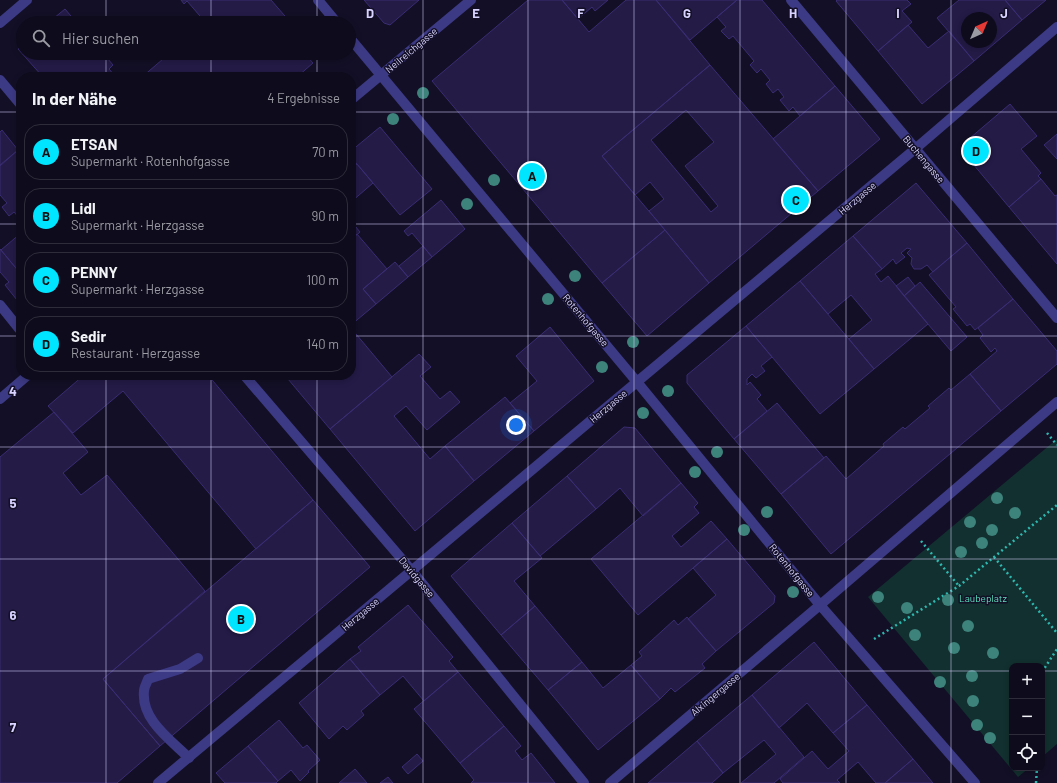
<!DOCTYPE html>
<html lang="de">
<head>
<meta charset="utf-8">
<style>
  body { margin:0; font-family:Barlow,sans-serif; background:#171425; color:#f1f3f6 }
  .controls { position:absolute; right:12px; bottom:12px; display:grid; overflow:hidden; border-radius:8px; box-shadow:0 2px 6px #0003 }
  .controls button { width:36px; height:36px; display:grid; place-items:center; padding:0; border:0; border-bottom:1px solid #2e2b3b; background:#0e0b1c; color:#f1f3f6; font:20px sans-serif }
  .compass { position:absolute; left:961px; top:12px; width:36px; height:36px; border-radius:50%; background:#0e0b1c; box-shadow:0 2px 6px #0003; rotate:44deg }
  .you { position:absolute; left:516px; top:425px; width:14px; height:14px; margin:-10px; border:3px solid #fff; border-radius:50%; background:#1a73e8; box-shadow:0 0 0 6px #1a73e833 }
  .badge { display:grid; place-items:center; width:26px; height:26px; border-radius:50%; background:#00e5ff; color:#111; font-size:13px; font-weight:700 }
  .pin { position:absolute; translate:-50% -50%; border:2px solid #fff; box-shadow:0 1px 4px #0006 }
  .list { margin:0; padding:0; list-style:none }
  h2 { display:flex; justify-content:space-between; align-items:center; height:52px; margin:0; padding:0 16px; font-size:17px }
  h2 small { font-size:13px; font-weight:400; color:#9b9ba3 }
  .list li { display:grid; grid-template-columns:26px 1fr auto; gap:12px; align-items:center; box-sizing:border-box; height:56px; margin:0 8px 8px; padding:0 8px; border:1px solid #2e2b3b; border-radius:16px }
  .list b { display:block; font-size:15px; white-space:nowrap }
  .list p { margin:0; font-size:13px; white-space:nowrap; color:#9b9ba3 }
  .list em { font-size:13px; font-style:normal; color:#9b9ba3 }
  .icon { flex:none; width:22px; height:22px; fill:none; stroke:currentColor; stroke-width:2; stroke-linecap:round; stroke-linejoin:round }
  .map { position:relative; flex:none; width:1057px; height:783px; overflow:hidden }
  .search { position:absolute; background:#0e0b1c; box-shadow:0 2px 6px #0003; left:16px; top:16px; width:340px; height:44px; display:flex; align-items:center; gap:10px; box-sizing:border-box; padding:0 14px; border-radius:22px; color:#9b9ba3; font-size:15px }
  .panel { position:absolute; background:#0e0b1c; box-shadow:0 2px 6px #0003; left:16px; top:72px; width:340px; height:308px; border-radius:16px }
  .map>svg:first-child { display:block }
  .green { fill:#12302f }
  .building { fill:#241b47; stroke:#3b2d73; fill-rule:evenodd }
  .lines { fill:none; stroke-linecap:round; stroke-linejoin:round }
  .path { stroke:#2fb8b0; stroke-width:2.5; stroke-dasharray:2 3; stroke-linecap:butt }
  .service { stroke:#3d3a85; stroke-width:10 }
  .minor { stroke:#3d3a85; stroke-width:10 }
  .tertiary { stroke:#3d3a85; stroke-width:10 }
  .tree { fill:#3d827b }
  .grid { fill:none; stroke:#d9d4ff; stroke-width:1; stroke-opacity:0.55 }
  .labels { text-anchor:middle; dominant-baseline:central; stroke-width:3; stroke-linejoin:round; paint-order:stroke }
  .street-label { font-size:10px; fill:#d9d4ff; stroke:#130f26 }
  .park-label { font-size:10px; fill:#5fe0c0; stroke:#130f26 }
  .grid-label { font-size:13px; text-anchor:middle; font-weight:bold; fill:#d9d4ff; stroke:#130f26; stroke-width:3; stroke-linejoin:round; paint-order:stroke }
</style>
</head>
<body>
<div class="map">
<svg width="1057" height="783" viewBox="0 0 1057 783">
  <rect width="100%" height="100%" fill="#130f26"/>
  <path class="green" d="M1057,439V744L1042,757V666H1012V768H1029L1018,777L868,597Z"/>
  <path class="building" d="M181,0H271L291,23H206L187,1L184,4Z
    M364,0H419L390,25L384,23Z
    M528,0H562L589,32L626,0H656L710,65L602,156L665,230L602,283L432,81Z
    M562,0H608L595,11L592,7L578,19Z
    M656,0H737L690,40Z
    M737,0H762L835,86L800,116L793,107L789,111L780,100L784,97L778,89L773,93L766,84L770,80L761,69L757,73L750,65L754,61L733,36L729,39L721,31L726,27L717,17Z
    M837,0H907L911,4L902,11L912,22L878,51L836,1Z
    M959,0H1005L1022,20L974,61L937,18ZM967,18H991V42H967Z
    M1005,0H1046L1022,20Z
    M65,9L77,23H48Z
    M908,25L928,48L949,31L974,61L922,104L878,51Z
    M23,45V53H103L113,65L109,69L116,77H43L18,49Z
    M170,53H304L313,63L297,77H142Z
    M710,65L818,191L709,283L649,211L664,199L650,182L635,195L602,156ZM686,110L714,142L685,166L718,206L711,212L651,140Z
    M835,86L880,139L818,191L773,139Z
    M1010,104L1037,136L1021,149L1041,173L1038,176L1041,179L1009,207L963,152V144Z
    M380,127L432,189L400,215L351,157V151Z
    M2,130L18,150L0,165V132Z
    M1057,134V159L1044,145Z
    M18,150L21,153V220L14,212L9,216L2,207L7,203L0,195V166Z
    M357,164L373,183L351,202V169Z
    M1041,179L1055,196L1057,195V264L1009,207Z
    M916,183L967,243L933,272L927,265L921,269H914L911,264L912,258L907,253L911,249L907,248L901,253L905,257L896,264L893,259L882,269L853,236Z
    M441,200L465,229L432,257L412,233L408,236L404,231Z
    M351,221L360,232L351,240Z
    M665,230L709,283L647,336L602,283Z
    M21,233V273H20L1,250Z
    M357,234L387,269L363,289L376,304L351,325V240Z
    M853,236L882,269L875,274L881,282L888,276L928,324L874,369L849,339L872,320L851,295L828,314L800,281Z
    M967,243L1013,299L975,330L970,324L967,326L953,309L956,307L929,275Z
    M423,246L432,257L408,277L399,266Z
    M0,249L21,274V305L5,285L9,282L0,272Z
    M395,262L408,277L376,304L363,289Z
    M908,277L915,286L904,296L896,286Z
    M800,281L874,369L820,414L746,326Z
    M920,282L967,337L951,351L904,296Z
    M1013,299L1057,351V364L1001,411L970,374L997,351L995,348L991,352L980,338L983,335L978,328Z
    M746,326L772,357L761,366L765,371L756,378L752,374L747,379V385L750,382L761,395L757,399L767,411L734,439L687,383V375Z
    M550,327L594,381L534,431L510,403L537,381L516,356Z
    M351,328L392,377L330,429L288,379L292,375H351Z
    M419,354L431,367L420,376L440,399L450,391L460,402L427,430L406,406L394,416L430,459L445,446L474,481L415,531L330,429Z
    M970,374L1001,411L831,554L781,494L826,456L846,479L884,446L883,444L903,427L905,429L930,408L928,406L949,388L951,390Z
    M84,375H208L313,500L256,549L123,391L73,433L48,406Z
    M505,397L534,431L474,481L445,446Z
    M777,403L824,458L781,494L734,439Z
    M54,412L88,452L63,473L81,495L107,475L205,591L103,679L160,746L117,783H0V457Z
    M624,427L635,428L681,483L643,516L620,488L596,509L567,476Z
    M567,476L596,509L540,556L512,523Z
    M681,483L698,503L694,507L699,513L672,536L681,547L711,521L727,539L638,615L591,559Z
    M313,500L370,567L160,746L103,679Z
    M512,523L542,558L514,581L535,606L501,635L451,576Z
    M727,539L775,596L774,603L716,651L688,619L716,595L693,568Z
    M408,605L453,657L449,661L458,672L424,701L403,676L380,695L350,659L361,651L358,647Z
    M535,606L582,662L548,690L501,635Z
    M687,617L716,651L702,664L705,668L675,692L671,688L660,699L631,665L642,656L639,652L674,620L678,625Z
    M814,642L867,705L833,733L807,703L779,728L752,695Z
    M350,659L380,695L361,711L364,715L347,730L343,726L329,739L299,703Z
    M582,662L603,688L631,665L660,699L598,750L548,690Z
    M458,672L504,726L460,763L414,709Z
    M752,695L804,757L774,783H741L776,754L764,740L723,773L697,741Z
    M867,705L913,759L885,783H876L858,762L837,780L840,783H783L780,779L812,751L828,769L849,751L833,733Z
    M279,720L303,748L307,745L320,760L308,771L309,772L300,781L291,770L278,781L248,746Z
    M504,726L521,746L515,751L522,760L531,753L555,783H471L474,780L460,763Z
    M697,741L723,773L712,783H648Z
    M248,746L278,781L276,783H225L216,773Z
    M417,754L423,761L408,774L402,767Z
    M913,759L933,783H885Z
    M355,769L367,783H339Z
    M388,777L393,783H380Z"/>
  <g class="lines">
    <path class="path" d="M1047,433L1057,445
      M921,541L959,586
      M994,557L1057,633
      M874,639L959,586L1057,505
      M1042,672L1057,649
      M1036,783L1037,768"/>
    <path class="service" d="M0,305L21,331
      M189,758C171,740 141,720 144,691C144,687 147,683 148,679L180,669L198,658"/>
    <path class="minor" d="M318,0L337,23
      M791,0L1057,318
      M0,23L27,0
      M349,37L637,382L820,605L975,783
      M0,80L21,105
      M244,375L412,571L584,783
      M158,783L915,149L1057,27
      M610,783L820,605L1057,402"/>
    <path class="tertiary" d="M351,100L471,0
      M0,399L28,375"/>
  </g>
  <g class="tree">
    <circle cx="423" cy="93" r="6"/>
    <circle cx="393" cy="119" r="6"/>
    <circle cx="494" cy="180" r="6"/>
    <circle cx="467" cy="204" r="6"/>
    <circle cx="575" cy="276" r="6"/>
    <circle cx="548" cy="299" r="6"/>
    <circle cx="633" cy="342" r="6"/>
    <circle cx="602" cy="367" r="6"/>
    <circle cx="668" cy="391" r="6"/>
    <circle cx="643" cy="413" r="6"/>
    <circle cx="717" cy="452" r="6"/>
    <circle cx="695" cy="472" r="6"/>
    <circle cx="997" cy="498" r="6"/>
    <circle cx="767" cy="512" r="6"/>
    <circle cx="1015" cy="513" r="6"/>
    <circle cx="970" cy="522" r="6"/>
    <circle cx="744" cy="530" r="6"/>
    <circle cx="992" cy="530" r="6"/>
    <circle cx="982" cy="543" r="6"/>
    <circle cx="961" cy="552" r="6"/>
    <circle cx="793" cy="592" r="6"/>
    <circle cx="878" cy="597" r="6"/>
    <circle cx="948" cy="600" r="6"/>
    <circle cx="907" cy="608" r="6"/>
    <circle cx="968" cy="626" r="6"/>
    <circle cx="915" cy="635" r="6"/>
    <circle cx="954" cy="648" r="6"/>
    <circle cx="993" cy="653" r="6"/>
    <circle cx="972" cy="676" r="6"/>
    <circle cx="940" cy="682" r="6"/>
    <circle cx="973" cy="701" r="6"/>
    <circle cx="977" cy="725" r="6"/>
    <circle cx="990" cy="738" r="6"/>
  </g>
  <path class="grid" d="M106,0V23M211,0V23M317,0V23M423,0V783M528,0V783M634,0V783M740,0V783M846,0V783M951,0V783M106,53V77M211,53V77M317,53V77M0,112H21M351,112H1057M0,224H21M351,224H1057M0,336H21M351,336H1057M106,375V783M211,375V783M317,375V783M0,447H1057M0,559H1057M0,671H1012M1042,671H1057"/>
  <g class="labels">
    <g class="street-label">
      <text transform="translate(411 50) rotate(-40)">Neilreichgasse</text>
      <text transform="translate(924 159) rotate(50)">Buchengasse</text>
      <text transform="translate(857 198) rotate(-40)">Herzgasse</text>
      <text transform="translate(586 320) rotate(50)">Rotenhofgasse</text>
      <text transform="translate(608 406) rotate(-40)">Herzgasse</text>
      <text transform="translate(792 570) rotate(51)">Rotenhofgasse</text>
      <text transform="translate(417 577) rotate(50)">Davidgasse</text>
      <text transform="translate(360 614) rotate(-40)">Herzgasse</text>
      <text transform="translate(715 694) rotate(-40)">Alxingergasse</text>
    </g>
    <g class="park-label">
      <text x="983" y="598">Laubeplatz</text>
    </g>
  </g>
  <g class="grid-label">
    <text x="370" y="18">D</text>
    <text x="476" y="18">E</text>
    <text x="581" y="18">F</text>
    <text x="687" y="18">G</text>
    <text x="793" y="18">H</text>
    <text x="898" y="18">I</text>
    <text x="1004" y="18">J</text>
    <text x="13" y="396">4</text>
    <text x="13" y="508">5</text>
    <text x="13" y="620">6</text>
    <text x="13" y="732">7</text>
  </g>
</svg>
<div class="controls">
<button>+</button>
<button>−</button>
<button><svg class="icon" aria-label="locate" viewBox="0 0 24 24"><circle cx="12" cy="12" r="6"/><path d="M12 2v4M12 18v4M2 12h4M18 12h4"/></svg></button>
</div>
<svg class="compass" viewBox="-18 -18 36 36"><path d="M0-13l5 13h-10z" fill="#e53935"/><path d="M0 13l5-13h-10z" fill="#9b9ba3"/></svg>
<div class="you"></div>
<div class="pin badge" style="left:532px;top:176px">A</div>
<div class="pin badge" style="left:241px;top:619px">B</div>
<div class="pin badge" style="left:796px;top:200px">C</div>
<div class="pin badge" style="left:976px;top:151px">D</div>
<div class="search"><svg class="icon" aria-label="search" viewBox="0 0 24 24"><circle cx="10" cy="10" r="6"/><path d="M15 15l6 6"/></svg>Hier suchen</div>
<section class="panel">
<h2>In der Nähe<small>4 Ergebnisse</small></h2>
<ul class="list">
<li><span class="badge">A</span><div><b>ETSAN</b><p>Supermarkt · Rotenhofgasse</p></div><em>70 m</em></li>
<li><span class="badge">B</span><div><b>Lidl</b><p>Supermarkt · Herzgasse</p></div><em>90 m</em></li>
<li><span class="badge">C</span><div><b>PENNY</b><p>Supermarkt · Herzgasse</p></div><em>100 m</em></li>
<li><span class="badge">D</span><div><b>Sedir</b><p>Restaurant · Herzgasse</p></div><em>140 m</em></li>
</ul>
</section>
</div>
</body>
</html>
